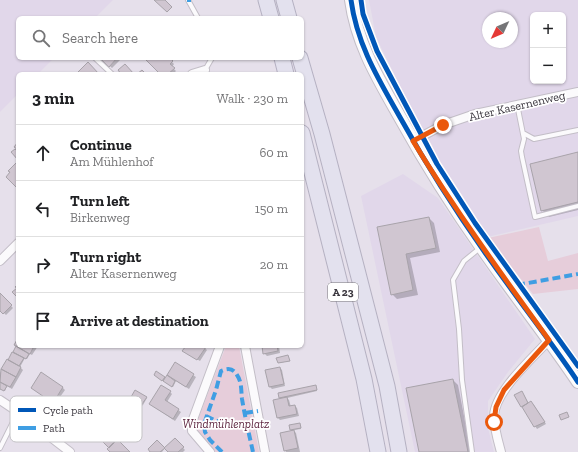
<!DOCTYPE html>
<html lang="en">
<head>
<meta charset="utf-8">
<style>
  body { margin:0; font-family:"Zilla Slab",serif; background:#f2f2f2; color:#202124 }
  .controls { position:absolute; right:12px; top:12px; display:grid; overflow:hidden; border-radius:6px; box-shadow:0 1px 3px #0004 }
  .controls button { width:36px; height:36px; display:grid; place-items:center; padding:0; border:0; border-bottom:1px solid #e0e0e0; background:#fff; color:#202124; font:20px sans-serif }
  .compass { position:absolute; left:482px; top:12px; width:36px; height:36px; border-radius:50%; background:#fff; box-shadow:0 1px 3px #0004; rotate:226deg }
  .stop { position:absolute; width:12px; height:12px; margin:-9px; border:3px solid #ea580c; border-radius:50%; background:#fff }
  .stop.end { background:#ea580c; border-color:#fff; box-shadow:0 1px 4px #0008 }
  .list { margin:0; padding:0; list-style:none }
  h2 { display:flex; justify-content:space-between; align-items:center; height:52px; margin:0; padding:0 16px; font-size:17px }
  h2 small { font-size:13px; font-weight:400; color:#757577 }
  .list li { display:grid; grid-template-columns:26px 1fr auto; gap:12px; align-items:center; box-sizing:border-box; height:56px; padding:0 16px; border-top:1px solid #e0e0e0 }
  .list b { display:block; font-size:15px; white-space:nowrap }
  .list p { margin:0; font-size:13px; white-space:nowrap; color:#757577 }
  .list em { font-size:13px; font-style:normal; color:#757577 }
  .icon { flex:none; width:22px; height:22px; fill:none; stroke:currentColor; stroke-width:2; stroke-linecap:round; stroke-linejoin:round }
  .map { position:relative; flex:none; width:578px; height:452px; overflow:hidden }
  .search { position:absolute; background:#fff; box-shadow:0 1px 3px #0004; left:16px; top:16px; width:288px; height:44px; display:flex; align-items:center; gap:10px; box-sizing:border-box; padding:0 14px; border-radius:6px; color:#757577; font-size:15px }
  .panel { position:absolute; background:#fff; box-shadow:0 1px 3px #0004; left:16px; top:72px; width:288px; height:276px; border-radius:6px }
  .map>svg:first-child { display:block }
  .built { fill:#e1d7ea; fill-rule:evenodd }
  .green { fill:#e6cdda }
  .shadow { fill:#0003 }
  .building { fill:#d0c6d1; stroke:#a8a3aa }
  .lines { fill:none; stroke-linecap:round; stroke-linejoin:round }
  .lane-casing { stroke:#c3bec7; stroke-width:6 }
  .street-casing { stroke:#c3bec7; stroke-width:10 }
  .secondary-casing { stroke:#c3bec7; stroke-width:14 }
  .highway-casing { stroke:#b5b1c2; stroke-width:17 }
  .lane { stroke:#fbfafc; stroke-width:4 }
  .street { stroke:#fbfafc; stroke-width:8 }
  .secondary { stroke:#fbfafc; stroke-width:12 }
  .highway { stroke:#e3e1ee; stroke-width:15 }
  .quiet { stroke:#3f9ee3; stroke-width:4; stroke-dasharray:8 4; stroke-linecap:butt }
  .cycleway-casing { stroke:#fff; stroke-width:8 }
  .cycleway { stroke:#0057b8; stroke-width:5 }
  .route { stroke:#ea580c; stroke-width:5 }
  .labels { text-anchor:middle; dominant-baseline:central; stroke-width:3.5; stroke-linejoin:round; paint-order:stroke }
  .shield { fill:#fff; stroke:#767479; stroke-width:1 }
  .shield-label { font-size:11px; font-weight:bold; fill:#3c3840 }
  .street-label { font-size:12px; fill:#3c3840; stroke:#fff }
  .park-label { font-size:12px; font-style:italic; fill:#5e2640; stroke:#fff }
  .key { fill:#fff; stroke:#c4c3c6; stroke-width:1 }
  .key-label { font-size:11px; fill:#3c3840 }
</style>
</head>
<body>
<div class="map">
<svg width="578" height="452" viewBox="0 0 578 452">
  <rect width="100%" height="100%" fill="#e6e0eb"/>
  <path class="built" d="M0,0H113L95,18H18V58H54L38,74H18V94L0,112Z
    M369,0H578V216L487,237L435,155L417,121L376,37ZM533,15H563V81H533ZM488,18H512V42H488Z
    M403,174L438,198L535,339L508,372L488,401V428L494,452H415L361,196Z"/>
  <path class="green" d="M539,227L548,261L578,253V289L533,294L488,238Z
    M226,346H239L259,452H214L197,432L196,425Z"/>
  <path class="shadow" d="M101,58H122L112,68Z
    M145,58H157L160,61L164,58H168L174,64L172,67L176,71L173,74H161Z
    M578,153V210L549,217L542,210Z
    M429,218L434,223L440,252L410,258L418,295L397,299L392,294L378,228Z
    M0,294L13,308L6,315L0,309Z
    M18,340V346H38L32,355L30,354L27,359L25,358L20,367L23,370L12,389L7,386L5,391L0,389V373L17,347Z
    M187,346H202L207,350L200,361L185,352Z
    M263,346H279L280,353L267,356L264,353Z
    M288,356L290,361L279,363Z
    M175,364L196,377L189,389L176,381L173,387L156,376L164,377L166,379Z
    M280,368L282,370L285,386L272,389L270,387L267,370Z
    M453,380L458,385L471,452H420Z
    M316,386L317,391L287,398L289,400L291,407L295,406L297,408L299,416L280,420L278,418L280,399L279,394Z
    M62,387L65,390L55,404L32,388Z
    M170,392L172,394L167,402L181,412L175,421L150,404Z
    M524,395L529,404L534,405L546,424L537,429L516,396Z
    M133,398H147L143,405L135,411L127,405Z
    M300,424L301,429L293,430L296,433L300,452H286L281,433L292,431L291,430Z
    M175,439L185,450L183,452H169L165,448L162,452H152L157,441L165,449Z"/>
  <path class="building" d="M154,0H165L172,7L167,12Z
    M100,58H117L109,67Z
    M144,58H158L160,60L162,58H170L173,61L170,64L175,68L168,74H160Z
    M88,62L99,74H76Z
    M125,64L134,74H121L118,70Z
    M142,70L146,74H137Z
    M18,142V150L14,147Z
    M15,149L18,152V160L11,152Z
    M578,152V202L541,211L530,164Z
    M17,162L18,164V185L16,187L6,177L10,172L8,171Z
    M429,217L436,248L406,254L413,290L391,295L377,227Z
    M18,284V298L12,292L17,288L15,287Z
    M0,293L12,305L3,314L0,311Z
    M18,338V346H34L30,354L14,345Z
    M16,346L29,354L26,359L13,352Z
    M186,346H204L206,347L197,360L182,351Z
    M262,346H277L278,351L263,354Z
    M12,352L24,358L19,366L8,360Z
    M288,355L290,361L278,363L276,358Z
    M7,359L21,367L16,377L1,369Z
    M175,362L194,374L186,387L167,375Z
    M280,367L284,384L269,387L265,370Z
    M1,369L16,377L10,387L0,382Z
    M156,371L165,377L162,381L154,375Z
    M41,372L63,387L53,403L31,388Z
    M167,375L175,381L172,387L163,381Z
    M453,379L468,452H419L406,388Z
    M0,382L7,386L4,391L0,389Z
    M161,385L171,391L165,400L179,409L173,419L149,404Z
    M316,385L317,390L279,398L278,393Z
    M135,390L147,397L142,404L131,397Z
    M522,391L528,403L521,407L514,395Z
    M287,397L289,406L295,405L297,414L277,418L273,400Z
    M531,401L545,422L534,427L522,407Z
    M567,412L569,417L561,420L559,415Z
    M300,423L301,428L290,430L289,425Z
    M115,430L121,436L109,448L103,442Z
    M294,430L298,448L284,451L280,433Z
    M175,438L184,447L178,452H168L164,448Z
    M117,439L130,452H110L107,449Z
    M157,440L165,448L160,452H150L148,449Z"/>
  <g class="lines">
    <defs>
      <path id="lane" d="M188,0L198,18
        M95,58L112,74
        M205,70L212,58
        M517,104L524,139L521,151L522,157L535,217L578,206
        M523,133L534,139L578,130
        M0,448L18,412
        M472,452L462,380L459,329L453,280L464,261L480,248"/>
      <path id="street" d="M192,74L205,70
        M413,141L443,125L475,114L578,92
        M0,261L18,243
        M245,346L265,452
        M0,400L18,412L70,452
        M210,452L192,431V422L220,346
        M501,452C498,441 494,428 494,416C495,391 532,359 549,340"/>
      <path id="secondary" d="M351,0C357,45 379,80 401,119C433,177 470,233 509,286C532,318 556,349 578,382"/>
      <path id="highway" d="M266,0L271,18
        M284,0L289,18
        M282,58L286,74
        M300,58L322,134L387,386L399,452
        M302,133L364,379L378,452"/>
    </defs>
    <use href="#lane" class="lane-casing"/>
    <use href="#street" class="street-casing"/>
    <use href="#secondary" class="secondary-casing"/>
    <use href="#highway" class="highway-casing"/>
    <use href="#lane" class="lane"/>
    <use href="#street" class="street"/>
    <use href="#secondary" class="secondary"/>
    <use href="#highway" class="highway"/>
    <path class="quiet" d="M189,0V2
      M517,285L578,274
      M245,413L258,411
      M206,416L216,421H224
      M192,422L204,424
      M222,452L210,440L205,432L204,424L216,390L221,371C228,368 233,368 237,375C242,382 241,391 242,399C245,417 249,434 253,452"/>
    <defs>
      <path id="cycleway" d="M351,0C357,45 379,80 401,119C433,177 470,233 509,286C532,318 556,349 578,382
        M361,0L363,14L377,51L437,164L475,223L578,366"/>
    </defs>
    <use href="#cycleway" class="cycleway-casing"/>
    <use href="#cycleway" class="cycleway"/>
  </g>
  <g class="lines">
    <path class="route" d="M443,125L413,141C455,210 502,275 549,340L504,390L496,407L494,422"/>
  </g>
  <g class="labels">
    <rect class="shield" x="328" y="283" width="30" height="18" rx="3"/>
    <g class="shield-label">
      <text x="343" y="292">A 23</text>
    </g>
    <g class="street-label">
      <text transform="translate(517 106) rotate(-13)">Alter Kasernenweg</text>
    </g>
    <g class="park-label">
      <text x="226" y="424">Windmühlenplatz</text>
    </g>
  </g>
  <rect x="10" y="396" width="132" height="46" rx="6" class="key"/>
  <rect x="18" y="408" width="18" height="4" fill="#0057b8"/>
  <rect x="18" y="426" width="18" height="4" fill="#3f9ee3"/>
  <g class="key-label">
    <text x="43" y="414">Cycle path</text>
    <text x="43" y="432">Path</text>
  </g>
</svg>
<div class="controls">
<button>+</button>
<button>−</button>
</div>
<svg class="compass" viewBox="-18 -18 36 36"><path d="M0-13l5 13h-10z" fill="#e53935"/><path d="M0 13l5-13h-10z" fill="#757577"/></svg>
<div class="stop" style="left:494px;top:422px"></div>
<div class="stop end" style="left:443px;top:125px"></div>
<div class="search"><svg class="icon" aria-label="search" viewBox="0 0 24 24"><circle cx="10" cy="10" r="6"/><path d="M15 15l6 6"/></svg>Search here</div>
<section class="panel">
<h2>3 min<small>Walk · 230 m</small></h2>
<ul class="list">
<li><svg class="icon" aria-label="ahead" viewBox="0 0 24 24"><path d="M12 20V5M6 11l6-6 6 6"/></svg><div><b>Continue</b><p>Am Mühlenhof</p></div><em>60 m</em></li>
<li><svg class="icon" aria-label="left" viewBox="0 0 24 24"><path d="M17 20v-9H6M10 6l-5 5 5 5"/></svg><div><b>Turn left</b><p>Birkenweg</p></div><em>150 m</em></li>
<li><svg class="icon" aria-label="right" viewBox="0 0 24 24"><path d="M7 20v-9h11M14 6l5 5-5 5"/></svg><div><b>Turn right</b><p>Alter Kasernenweg</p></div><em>20 m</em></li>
<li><svg class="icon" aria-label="arrive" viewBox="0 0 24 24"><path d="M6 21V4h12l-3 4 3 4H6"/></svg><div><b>Arrive at destination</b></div></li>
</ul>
</section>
</div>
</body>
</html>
